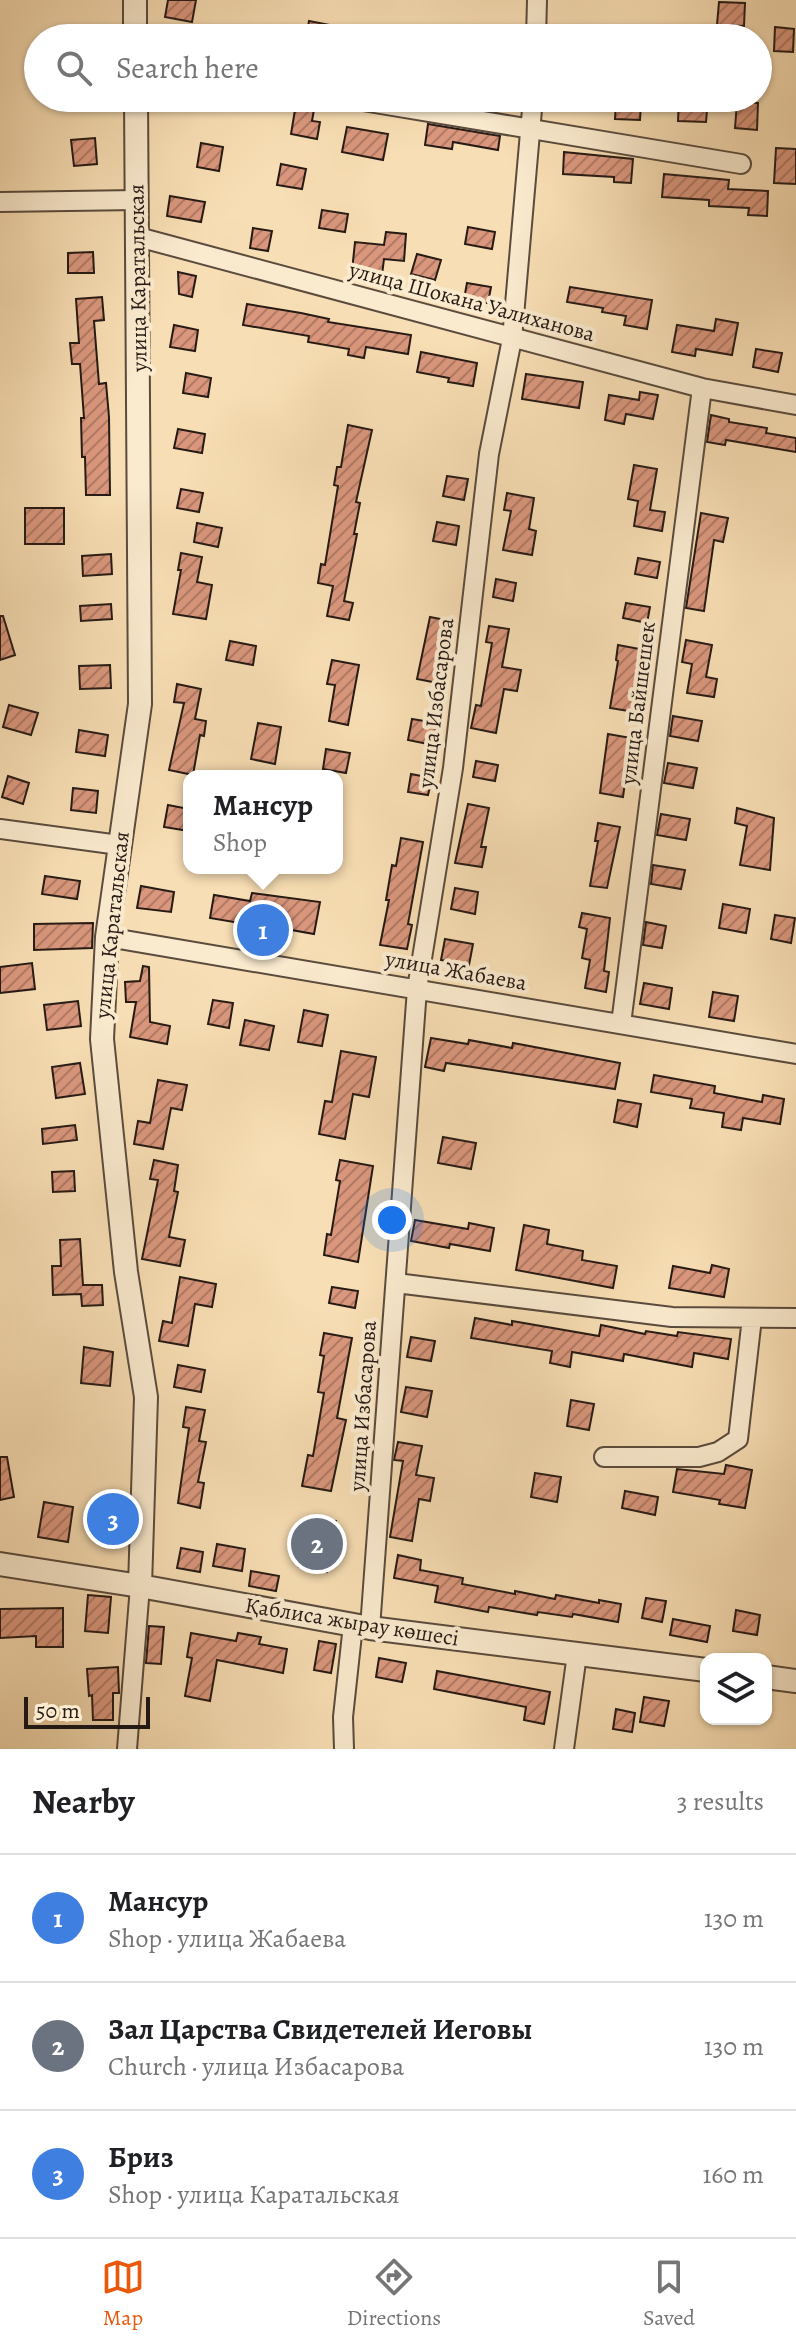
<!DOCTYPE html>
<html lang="en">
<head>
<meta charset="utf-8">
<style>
  body { margin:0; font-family:Alegreya,serif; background:#f6f6f6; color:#202124 }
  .controls { position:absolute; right:24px; bottom:24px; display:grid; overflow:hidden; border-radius:16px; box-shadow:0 2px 6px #0004 }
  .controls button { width:72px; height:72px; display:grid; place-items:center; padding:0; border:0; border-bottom:2px solid #e0e0e0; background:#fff; color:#202124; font:40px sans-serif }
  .scale { position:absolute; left:24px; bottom:20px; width:126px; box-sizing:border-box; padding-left:8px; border:4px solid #261a15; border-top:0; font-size:22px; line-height:28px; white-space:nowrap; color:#261a15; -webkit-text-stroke:6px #faeace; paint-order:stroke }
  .you { position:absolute; left:392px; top:1220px; width:28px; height:28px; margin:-20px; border:6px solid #fff; border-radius:50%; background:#1a73e8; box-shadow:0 0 0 12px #1a73e833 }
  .badge { display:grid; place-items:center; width:52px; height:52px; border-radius:50%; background:#ea580c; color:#fff; font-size:26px; font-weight:700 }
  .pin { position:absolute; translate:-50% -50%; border:4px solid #fff; box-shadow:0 2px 8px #0006 }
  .popup { position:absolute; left:183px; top:770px; width:160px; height:104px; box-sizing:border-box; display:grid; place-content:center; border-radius:16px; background:#fff; filter:drop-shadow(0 2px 6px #0005); font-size:26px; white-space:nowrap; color:#757577 }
  .popup b { font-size:30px; color:#202124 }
  .popup::after { content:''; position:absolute; left:50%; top:100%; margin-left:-16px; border:16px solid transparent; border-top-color:#fff }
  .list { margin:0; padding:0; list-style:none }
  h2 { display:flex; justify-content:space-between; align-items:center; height:104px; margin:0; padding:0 32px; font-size:34px }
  h2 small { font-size:26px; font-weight:400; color:#757577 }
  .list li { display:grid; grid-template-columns:52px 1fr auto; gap:24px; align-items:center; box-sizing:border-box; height:128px; padding:0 32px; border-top:2px solid #e0e0e0 }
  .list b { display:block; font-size:30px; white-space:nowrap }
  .list p { margin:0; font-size:26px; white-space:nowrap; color:#757577 }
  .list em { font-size:26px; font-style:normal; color:#757577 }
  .icon { flex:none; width:44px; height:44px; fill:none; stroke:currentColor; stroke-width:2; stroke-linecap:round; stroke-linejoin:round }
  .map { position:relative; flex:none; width:796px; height:1749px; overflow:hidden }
  .search { position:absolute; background:#fff; box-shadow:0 2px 6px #0004; left:24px; right:24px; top:24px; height:88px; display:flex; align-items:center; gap:20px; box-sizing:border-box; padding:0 28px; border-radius:44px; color:#757577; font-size:30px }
  .sheet { height:488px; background:#fff }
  nav { display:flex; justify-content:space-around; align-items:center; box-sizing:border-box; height:112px; border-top:2px solid #e0e0e0; background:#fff; font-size:22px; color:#757577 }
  nav a { display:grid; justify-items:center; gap:4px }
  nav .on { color:#ea580c }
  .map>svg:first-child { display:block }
  .building { fill:url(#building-hatch); stroke:#261a15; stroke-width:2 }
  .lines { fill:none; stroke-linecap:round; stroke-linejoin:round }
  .minor-casing { stroke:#5a4b3d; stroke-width:22 }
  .tertiary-casing { stroke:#5a4b3d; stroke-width:26 }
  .minor { stroke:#faeace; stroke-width:18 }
  .tertiary { stroke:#faeace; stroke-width:22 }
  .labels { text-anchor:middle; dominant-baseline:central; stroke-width:8; stroke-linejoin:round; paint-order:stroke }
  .street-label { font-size:22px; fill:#261a15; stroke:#faeace }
</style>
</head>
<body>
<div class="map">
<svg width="796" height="1749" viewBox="0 0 796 1749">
  <defs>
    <pattern id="building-hatch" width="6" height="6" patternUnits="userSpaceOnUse" patternTransform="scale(2)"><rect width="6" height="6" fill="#da977d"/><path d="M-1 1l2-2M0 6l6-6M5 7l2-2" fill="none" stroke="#b17a65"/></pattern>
  </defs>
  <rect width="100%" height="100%" fill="#f8deb4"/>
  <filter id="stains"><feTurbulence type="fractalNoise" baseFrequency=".0025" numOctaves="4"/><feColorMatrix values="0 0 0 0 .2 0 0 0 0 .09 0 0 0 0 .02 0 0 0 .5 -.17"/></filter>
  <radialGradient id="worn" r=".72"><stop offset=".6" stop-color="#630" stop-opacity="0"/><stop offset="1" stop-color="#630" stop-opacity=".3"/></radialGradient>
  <path class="building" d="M168,0H196L192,22L165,17Z
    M719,2L745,3L744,26L717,25Z
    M309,21L335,26L333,38H306Z
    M775,27L794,29L793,52L774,51Z
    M297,98H316L312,121L320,122L317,139L291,134Z
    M679,98H708L706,122L678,121Z
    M616,102L641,104L640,120L615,119Z
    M737,102L758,103L757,130L735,128Z
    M428,124L500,136L498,150L453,142L452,149L425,145Z
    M347,127L388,134L383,160L342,152Z
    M95,138L97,164L74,166L71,140Z
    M201,143L223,147L219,171L197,167Z
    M776,148L796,149V184L774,183Z
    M564,152L633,159L631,183L614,182V177L563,174Z
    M281,164L306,169L302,189L277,185Z
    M664,174L729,180L728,189L768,191L767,216L748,215L749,208L709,206V200L662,197Z
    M170,196L205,202L201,222L167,216Z
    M322,210L348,214L345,232L319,228Z
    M468,227L495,232L492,249L465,244Z
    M253,228L272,231L268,251L250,248Z
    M386,232L406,234L404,261L384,259L382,275L352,271L355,242L384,245Z
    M93,252L94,273H68V253Z
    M417,254L441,260L435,280L411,274Z
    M178,272L196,276L192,297L179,294Z
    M467,283L491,287L488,303L464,299Z
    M570,287L652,300L647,329L624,325L626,316L602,312L603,308L567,302Z
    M102,297L104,320L94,321L99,384L106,383L109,417L110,495H86L85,457H82L81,418H84L80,364H72L70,343H79L76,299Z
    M247,304L301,313L329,319L328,322L411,335L408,354L366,347L364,358L348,355L349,349L308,342L309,336L243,325Z
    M716,319L738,323L732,355L696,349L695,356L672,352L677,325L714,331Z
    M174,325L198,330L195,351L170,347Z
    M756,349L782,353L778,372L753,367Z
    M421,352L477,363L473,386L448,382L449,378L417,372Z
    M186,373L211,378L208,397L183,393Z
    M526,374L583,382L579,408L522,399Z
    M640,392L658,395L653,419L626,414L624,424L605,420L609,395L639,400Z
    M711,415L729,419V422L767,428L766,433L796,438V452L726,440L725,445L707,442Z
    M348,425L372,430L356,502L360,503L354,534H357L344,601L353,603L349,620L327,616L333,586L318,583L321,564L325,565L338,486L334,485L337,467H341Z
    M178,429L205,434L202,453L174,448Z
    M634,465L657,469L650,510L665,512L662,531L634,526L638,501L628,499Z
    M447,476L468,479L464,500L443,496Z
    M181,489L203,493L199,512L177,508Z
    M507,493L534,498L529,529L536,531L532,555L503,550L511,511L504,510Z
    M25,508H64V544H25Z
    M701,513L728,518L723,542L714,540L704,611L686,608Z
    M437,522L459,526L456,545L433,541Z
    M197,523L222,528L218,547L194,542Z
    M181,553L202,557L197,582L212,585L206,619L173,614L181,570H178Z
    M111,554L112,574L83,576L82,556Z
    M638,558L660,562L657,578L635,574Z
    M496,579L516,583L513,601L493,597Z
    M626,603L650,607L647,623L623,618Z
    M111,604L112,619L81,621L80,606Z
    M0,616H3L15,655L0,660Z
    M430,617L451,621L438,683L417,679Z
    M489,626L509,629L502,667L521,670L517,691L504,689L496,733L471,728L476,705L481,706L492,643L486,642Z
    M686,640L712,645L706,677L717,679L714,697L687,693L692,664L682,662Z
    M230,641L256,646L253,665L226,660Z
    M618,645L645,650L635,712L610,708L618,661L616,660Z
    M332,660L359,665L348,725L329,721L335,685L327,684Z
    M110,665L111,688L80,689L79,666Z
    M177,684L201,689L195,719L206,721L204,736L200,735L193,775L169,770L184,703L174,702Z
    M9,705L38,713L31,735L3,727Z
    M673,716L702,721L698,741L670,736Z
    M412,719L437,723L433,745L408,740Z
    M258,723L281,727L275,764L251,759Z
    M79,730L108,735L105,756L76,752Z
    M608,734L631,738L623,797L600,793Z
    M326,749L350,753L346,773L323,769Z
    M476,761L498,765L495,781L473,777Z
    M668,763L697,768L693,788L664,783Z
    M411,774L432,778L428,795L408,792Z
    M8,776L29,783L23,804L2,797Z
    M73,788L98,791L96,813L71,810Z
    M468,804L489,808L481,847H486L482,867L455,863Z
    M168,805L189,809V831L164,827Z
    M737,808L774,818L770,870L740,865L747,826L735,823Z
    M661,814L690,819L686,840L657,835Z
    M598,823L620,827L607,888L590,886L598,841H595Z
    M401,838L423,842L408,924L412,925L407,949L380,945L389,900H386L392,865L396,866Z
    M653,865L685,870L681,889L651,884Z
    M45,876L80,881L77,899L42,894Z
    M141,886L174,892L171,912L137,908Z
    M455,888L478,892L475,914L451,909Z
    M252,893L320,902L314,934L269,926L266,940L244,936L246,924L210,918L214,895L250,901Z
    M723,904L750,909L746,933L719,928Z
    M582,913L610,918L604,971L609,972L606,992L585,988L590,960L582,958L587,929L579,927Z
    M775,915L795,918L791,943L771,939Z
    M646,922L666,926L662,948L643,945Z
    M93,923L92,948L34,950V924Z
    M445,939L473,944L469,965L441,960Z
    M32,963L35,989L0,993V967Z
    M143,966L149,967L150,1022L170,1026L167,1044L130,1037L136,1002H126L125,982L140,981Z
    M644,983L672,988L669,1009L640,1004Z
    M713,992L738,996L734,1021L709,1017Z
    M213,1000L233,1003L229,1028L208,1024Z
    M78,1001L81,1026L47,1030L44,1005Z
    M304,1010L328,1015L322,1046L298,1042Z
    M245,1020L274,1026L269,1050L240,1045Z
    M431,1038L468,1044L469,1040L512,1048L513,1043L620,1063L615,1089L446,1063L444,1071L425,1067Z
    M341,1051L376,1057L369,1097L353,1094L345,1139L319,1134L325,1101L332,1102Z
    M80,1063L85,1094L56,1098L52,1067Z
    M654,1075L715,1086L714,1093L762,1102L763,1095L784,1099L780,1124L743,1118L741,1130L722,1127L724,1113L690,1108L692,1099L651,1092Z
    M158,1080L187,1085L182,1110L171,1108L163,1149L134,1144L138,1121L150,1123Z
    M618,1100L641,1104L637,1127L614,1122Z
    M75,1125L77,1140L43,1144L42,1129Z
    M443,1137L476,1143L471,1169L438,1163Z
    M154,1160L178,1165L174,1191L178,1192L169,1237L185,1240L180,1266L142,1259L158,1180L150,1179Z
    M340,1160L373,1166L358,1262L324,1255L327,1234L331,1235L340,1181L336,1180Z
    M74,1171L75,1191L53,1192L52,1172Z
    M415,1220L468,1229L469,1223L494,1228L490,1251L450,1244L449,1248L411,1241Z
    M524,1225L549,1230L547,1244L583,1251L582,1260L617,1266L613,1288L516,1270Z
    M80,1239L83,1285H102L103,1305L82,1306L81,1294L53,1295L52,1266H61L60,1240Z
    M712,1265L729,1269L724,1297L669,1288L673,1266L710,1273Z
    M180,1277L216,1284L212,1307L195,1304L188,1346L159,1341L163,1321L172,1323Z
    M332,1287L358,1291L355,1308L329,1303Z
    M475,1318L512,1325V1321L599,1336L601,1325L645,1334L646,1331L677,1336L678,1332L731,1339L728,1359L694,1353L692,1367L624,1354L623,1361L572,1352L570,1367L550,1363L552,1351L471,1338Z
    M324,1333L352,1338L337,1418L346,1420L331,1491L302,1486L308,1455L313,1456L324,1393L318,1392L324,1356L320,1355Z
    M411,1337L435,1341L431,1361L407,1357Z
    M84,1347L113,1352L110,1386L81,1383Z
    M178,1365L205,1370L201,1392L174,1387Z
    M406,1387L432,1391L427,1417L401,1412Z
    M571,1400L594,1404L589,1430L567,1426Z
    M186,1407L205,1410L199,1441L206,1442L198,1482L204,1483L200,1508L178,1503L189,1428L183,1427Z
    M398,1442L422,1446L416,1475L434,1478L430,1501L419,1499L412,1541L390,1537L403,1461L394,1460Z
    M0,1457H7L14,1497L0,1500Z
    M726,1465L752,1470L745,1508L719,1504L720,1500L673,1492L677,1469L724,1474Z
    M535,1473L561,1477L557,1502L531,1497Z
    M625,1491L658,1497L655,1515L622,1508Z
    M97,1497L128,1503L123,1527L92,1521Z
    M44,1502L73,1507L68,1542L38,1537Z
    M308,1517L336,1521L327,1572L299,1567Z
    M217,1544L245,1549L242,1571L213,1566Z
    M181,1548L203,1552L200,1572L177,1568Z
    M398,1555L421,1560L420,1570L463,1578L462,1584L515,1594V1591L555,1599L556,1595L599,1603V1600L621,1604L618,1622L573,1614L572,1617L538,1612L537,1615L489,1607L488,1612L435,1602L438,1586L394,1578Z
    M251,1571L279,1576L276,1591L249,1586Z
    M88,1595L111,1597L108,1633L85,1631Z
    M646,1598L666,1601L662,1622L642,1618Z
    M63,1608V1647H36V1636L0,1638V1609Z
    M736,1610L760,1615L757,1635L733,1631Z
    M673,1619L710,1626L707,1642L670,1635Z
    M149,1626L164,1627L161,1664L146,1663Z
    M191,1633L236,1641L238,1633L261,1637L259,1644L287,1649L283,1673L217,1660L210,1701L185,1696L192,1658L187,1657Z
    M319,1641L336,1644L331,1673L314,1670Z
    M379,1658L406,1663L402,1682L376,1677Z
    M118,1667L119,1693H113V1720H93L92,1695L89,1696L87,1669Z
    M437,1671L550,1692L544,1724L524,1720L526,1707L434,1689Z
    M644,1697L669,1701L664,1726L640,1722Z
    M616,1709L635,1713L632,1732L613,1729Z"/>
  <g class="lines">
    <defs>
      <path id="minor" d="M536,38L537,0
        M345,98L741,164
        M0,202L137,200
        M138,237L702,388L796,405
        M0,829L119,845
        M107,937L796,1054
        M621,1024L702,388
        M396,1283L672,1317L796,1318
        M604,1457H699L718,1452L738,1439L752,1318
        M370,1628L417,989L453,768L489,454L512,339L533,98
        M127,1749L140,1586
        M344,1749L343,1717L353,1625
        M564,1749L577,1654"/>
      <path id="tertiary" d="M135,0V38
        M136,98L140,704L107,937L102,1039L126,1272L146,1397L140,1586
        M0,1564L140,1586L370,1628L706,1670
        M766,1677L796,1681"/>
    </defs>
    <use href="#minor" class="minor-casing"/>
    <use href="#tertiary" class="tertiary-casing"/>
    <use href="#minor" class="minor"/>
    <use href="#tertiary" class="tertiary"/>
  </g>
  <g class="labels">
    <g class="street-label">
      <text transform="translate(138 278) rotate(-91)">улица Каратальская</text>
      <text transform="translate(472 302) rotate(15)">улица Шокана Уалиханова</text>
      <text transform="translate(436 703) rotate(-83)">улица Избасарова</text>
      <text transform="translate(638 703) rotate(-83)">улица Байшешек</text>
      <text transform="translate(112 925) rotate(-84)">улица Каратальская</text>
      <text transform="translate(456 971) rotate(10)">улица Жабаева</text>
      <text transform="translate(363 1406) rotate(-86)">улица Избасарова</text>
      <text transform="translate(352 1622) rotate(9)">Қаблиса жырау көшесі</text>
    </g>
  </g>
  <rect width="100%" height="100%" filter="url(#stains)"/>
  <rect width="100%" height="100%" fill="url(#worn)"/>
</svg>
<div class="controls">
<button><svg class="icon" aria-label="layers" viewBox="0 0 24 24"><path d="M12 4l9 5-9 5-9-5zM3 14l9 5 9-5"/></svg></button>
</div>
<div class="scale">50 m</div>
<div class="you"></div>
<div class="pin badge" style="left:263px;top:930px;background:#3f7fe0">1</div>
<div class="popup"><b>Мансур</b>Shop</div>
<div class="pin badge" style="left:317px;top:1544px;background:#6b7280">2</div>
<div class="pin badge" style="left:113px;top:1519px;background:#3f7fe0">3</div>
<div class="search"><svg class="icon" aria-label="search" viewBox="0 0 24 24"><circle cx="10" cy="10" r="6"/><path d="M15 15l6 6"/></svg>Search here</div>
</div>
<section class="sheet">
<h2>Nearby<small>3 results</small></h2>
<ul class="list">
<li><span class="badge" style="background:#3f7fe0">1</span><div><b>Мансур</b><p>Shop · улица Жабаева</p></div><em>130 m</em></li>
<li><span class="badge" style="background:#6b7280">2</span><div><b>Зал Царства Свидетелей Иеговы</b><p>Church · улица Избасарова</p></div><em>130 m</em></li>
<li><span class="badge" style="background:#3f7fe0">3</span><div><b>Бриз</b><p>Shop · улица Каратальская</p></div><em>160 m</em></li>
</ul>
</section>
<nav>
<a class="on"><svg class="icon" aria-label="map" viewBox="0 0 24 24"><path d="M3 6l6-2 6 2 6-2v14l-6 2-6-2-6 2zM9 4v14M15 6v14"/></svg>Map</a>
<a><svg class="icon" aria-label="directions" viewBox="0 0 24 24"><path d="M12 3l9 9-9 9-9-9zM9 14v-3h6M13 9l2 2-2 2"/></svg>Directions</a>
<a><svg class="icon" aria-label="saved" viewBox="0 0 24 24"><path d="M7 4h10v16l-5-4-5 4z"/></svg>Saved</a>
</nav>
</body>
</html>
